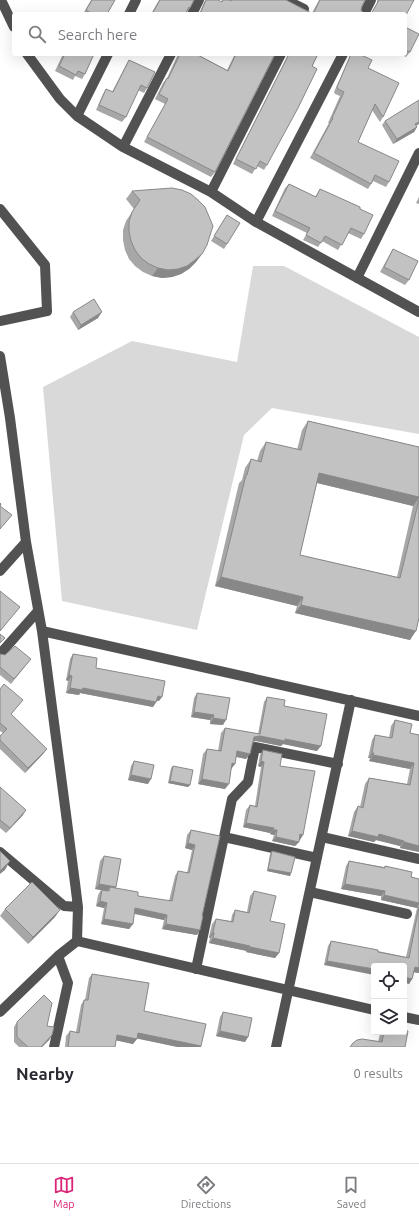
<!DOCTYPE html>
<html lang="en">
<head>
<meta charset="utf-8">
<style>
  body { margin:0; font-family:Ubuntu,sans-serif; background:#f2f2f3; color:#2b2b33 }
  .controls { position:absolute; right:12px; bottom:12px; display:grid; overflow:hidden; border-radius:4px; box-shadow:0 4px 16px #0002 }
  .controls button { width:36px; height:36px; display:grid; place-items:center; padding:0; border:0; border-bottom:1px solid #e1e1e2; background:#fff; color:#2b2b33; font:20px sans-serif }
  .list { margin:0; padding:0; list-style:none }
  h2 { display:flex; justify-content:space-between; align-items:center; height:52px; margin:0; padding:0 16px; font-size:17px }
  h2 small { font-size:13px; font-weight:400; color:#7c7c81 }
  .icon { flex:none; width:22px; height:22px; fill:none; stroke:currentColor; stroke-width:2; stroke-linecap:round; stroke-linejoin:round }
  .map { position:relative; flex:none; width:419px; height:1047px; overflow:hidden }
  .search { position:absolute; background:#fff; box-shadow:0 4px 16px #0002; left:12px; right:12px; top:12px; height:44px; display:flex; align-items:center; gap:10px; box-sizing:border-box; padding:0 14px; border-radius:4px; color:#7c7c81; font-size:15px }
  .sheet { height:116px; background:#fff }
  nav { display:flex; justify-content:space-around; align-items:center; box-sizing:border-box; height:56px; border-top:1px solid #e1e1e2; background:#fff; font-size:11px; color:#7c7c81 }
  nav a { display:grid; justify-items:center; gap:2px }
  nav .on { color:#db2777 }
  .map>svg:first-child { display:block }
  .green { fill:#d9d9d9 }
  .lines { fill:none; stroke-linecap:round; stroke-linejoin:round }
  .minor { stroke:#525252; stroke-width:10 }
  .wall { fill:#a7a7a7; fill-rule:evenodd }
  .shaded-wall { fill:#888 }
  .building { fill:#c2c2c2; stroke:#888 }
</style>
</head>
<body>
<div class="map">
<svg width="419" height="1047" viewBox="0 0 419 1047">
  <rect width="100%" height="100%" fill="#fff"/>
  <path class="green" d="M253,266H284L419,337V434L272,408L244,435L197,630L62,601L43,387L132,341L237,362Z"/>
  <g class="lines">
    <path class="minor" d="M1,0L14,27
      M286,0L304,9
      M129,14L136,0
      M192,14L199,0
      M364,14L371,0
      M27,54L60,99L77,116L123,147L211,192L256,222L419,312
      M77,116L108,54
      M123,147L171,54
      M211,192L281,54
      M0,209L45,265L47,311L0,321
      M256,222L343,54
      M357,278L419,153
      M0,356L10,418L26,542L42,631L75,883L78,907L77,941
      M0,571L26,542
      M42,631L419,716
      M0,654L38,611
      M224,837L317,858
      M322,837L419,859
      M0,852L64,906L78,907
      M310,892L407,914
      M77,941L374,1010
      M196,969L232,799L248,782L255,747L338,764
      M0,1012L58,956L77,941
      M404,1017L419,1020
      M54,1047L68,983L58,956
      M276,1047L351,700"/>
  </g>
  <path class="wall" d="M91,0H115L107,14H83Z
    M159,0H194L190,8L185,14H151Z
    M205,0H218L221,2L222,0H229L230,1V0H286L312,13L319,0H365L362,6L361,10L364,14H199Z
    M377,0H414L405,14H371L377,3Z
    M405,27L410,52L406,57L400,54H405Z
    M63,54H94L85,74L82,79L75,76L73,80L55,71Z
    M178,54H196L227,70L235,54H275L215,172L211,177L144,142L165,104L155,99L163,83L167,78Z
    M287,54H318L267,165L264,170L257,166L252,174L233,164L287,57Z
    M351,54H359L368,68L383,117L380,122L372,110L358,142L389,182L386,187L373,181L368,189L310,158L329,123H328L340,96L335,94L334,92Z
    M129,60L147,88L144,93L138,90L126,117L122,122L96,110L103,94L106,89L112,92L126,65Z
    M385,121L416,126L417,127L414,132L393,144L382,125Z
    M289,184L315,197L320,189L360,209L364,234L361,239L348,233L338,250L322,241L318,247L303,240L307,233L272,216L285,188Z
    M132,191L202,254L196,262L189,269L181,274L172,277L162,278L152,276L143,272L135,266L129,259L125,250L123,240V230L126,221L134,209L126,199Z
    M419,197V204L416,203Z
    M227,215V244L224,249L211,241Z
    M393,249L409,280L405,285L380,272L390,254Z
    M73,312L98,318L78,330L70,317Z
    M308,421L419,447V618L410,640L295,613L297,606L215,586L239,483L242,480L245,468L251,459L257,461L260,451L266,442L297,450L302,430ZM317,483L413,506L397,577L300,555Z
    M0,654L31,659L11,684L0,675Z
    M73,654L96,668L159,701H157L153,707L80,693L79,695L66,693L68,681L66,680L70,659Z
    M0,689L23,700L11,714L47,749L43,754L25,773L0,749V736L3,733L0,731Z
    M197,693L223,725L210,724V720L191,717L194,698Z
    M267,697L284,706L317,751L283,744L281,746L256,741L253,742L246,759L236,757L235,764L231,769L225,789L198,784L203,754L207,749L218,751L221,733L225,728L258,734L264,702Z
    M395,720L410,733L419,735V852L400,848V846L376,840L374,842L348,836L354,812L358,806L360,807L365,784L369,778L407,784L410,769L369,761L370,758H368L372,740L375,735L389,738L391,726Z
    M263,750L280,766L300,840H299V842L295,846L272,841L274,835L270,834V833L243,827L246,810L250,805L255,806L261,767L258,766L260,755Z
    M134,761L148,784L128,780L131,766Z
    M173,766L190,785L188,787L168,783L171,768Z
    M0,787L23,815L6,833L0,828Z
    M191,830L220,836L197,935L162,929L164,920L134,914L133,924L129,929L101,924L104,908L96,906L98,895L101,890L95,889L100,861L104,856L116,888L138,896L169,901L175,876L178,871L187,873L192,850L185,848L187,835Z
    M272,851L291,873L290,876L267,871L270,854Z
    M349,861L384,867L385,866L411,877L419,879V973L414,972L412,979L409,984L404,966L324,965L328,946L331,941L406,957L417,908L381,900V896L341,889L346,866Z
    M254,891L270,921L279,953L275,958L246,952L247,951L209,943L210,938L209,937L212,924L216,919L231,921L232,915L235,910L247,912L250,896Z
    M5,909L55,917L28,944L0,916Z
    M92,974L144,1011L201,1047H177L137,1038L133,1044L116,1040L115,1047H65L66,1036L70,1031L76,1032L81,1005L84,1000H85L89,978Z
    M223,1012L248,1037L245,1042L216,1036L220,1017Z
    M17,1022L47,1026L52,1035L49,1040L42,1047H19L14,1042V1027Z
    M381,1032H404L405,1047H350L353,1043L378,1042L380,1034Z"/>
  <path class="shaded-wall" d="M419,122V124L412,128L415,124Z
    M417,127L414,132L393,144L397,139Z
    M202,254L196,262L189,269L181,274L172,277L162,278L152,276L158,268Z
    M102,312L98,318L78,330L81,325Z
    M319,473L419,497V498L413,506L313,482Z
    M221,577L303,597L297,606L215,586Z
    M301,605L416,631L410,640L295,613Z
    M69,675L72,676L68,681L66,680Z
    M70,688H83L156,702L153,707L80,693L79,695L66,693Z
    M158,696L162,697L159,701L154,700Z
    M194,712L214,715L210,720L191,717Z
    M213,718L226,720L223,725L210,724Z
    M260,736L285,739L321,746L317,751L283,744L281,746L256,741L250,742L254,737Z
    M47,749L43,754L25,773L28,768Z
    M237,751L250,754L246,759L233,756Z
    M372,753H374L370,758H368Z
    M373,755L414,763L410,769L369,761Z
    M261,761L264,762L261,767L258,766Z
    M232,763L235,764L231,769Z
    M131,775L151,779L148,784L128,780Z
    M202,779L229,784L225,789L198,784Z
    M170,781L190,785L188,787L168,783Z
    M26,810L23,815L6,833L10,828Z
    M246,823L274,828L270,833L243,827Z
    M273,830H277L274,835L270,834Z
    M352,831L379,834L404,841L400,846L376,840L374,842L348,836Z
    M300,834L303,835L300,840L297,839Z
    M276,837L299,842L295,846L272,841Z
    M404,842L419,846V852L400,848Z
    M188,843L195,845L192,850L185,848Z
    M10,861L5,870L0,874V871Z
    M268,869L291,873L290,876L267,871Z
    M99,884L116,887L113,892L110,887L107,891L95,889Z
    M345,884L385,891L381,896L341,889Z
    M384,895L419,903V904L417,908L381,900Z
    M100,901L107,903L104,908L96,906Z
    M135,908L167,915L164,920L132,913Z
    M60,910L55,917L28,944L33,937Z
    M104,919L133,924L129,929L101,924Z
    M166,924L200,930L197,935L162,929Z
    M213,932L214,933L210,938L209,937Z
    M213,938L250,946L247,951L209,943Z
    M250,947L279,953L275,958L246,952Z
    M327,961L374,969V975L324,965Z
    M415,967L419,968V973L412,972Z
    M404,977L412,979L409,984L404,983Z
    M220,1031L248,1037L245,1042L216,1036Z
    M138,1033L201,1046V1047H178L134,1038Z
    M52,1035L49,1040L42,1047H41Z
    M117,1035L137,1039L133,1044L114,1040Z"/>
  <path class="building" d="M92,0H115L107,14H92L86,10Z
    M160,0H194L190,8L189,7L185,14L181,13L180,14H152Z
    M206,0H218L222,2L223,0H229L231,1V0H286L313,14L320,0H365L362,6L361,10L364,14H200Z
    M379,0H414L405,17V14H371Z
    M405,27L419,34L410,52L405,50Z
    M65,54H94L85,74L78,71L76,75L59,66Z
    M180,54H196L228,71L236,54H275L215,172L147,137L168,99L159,94L167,78L168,79Z
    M289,54H318L312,66L317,69L298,108L267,165L260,161L256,169L236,159Z
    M351,54H359L372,60L368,68L399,83L383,117L375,104L358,142L399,161L389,182L375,175L371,184L314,153L333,118H332L344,92L338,89L337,87Z
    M129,60L155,72L147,88L141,85L126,117L99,105L106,89L113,92Z
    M419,100V122L415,124L417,127L397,139L385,121Z
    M289,184L316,197L320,189L360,207V209L373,215L364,234L351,228L342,245L325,236L321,243L306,235L310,228L275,211Z
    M172,188L182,190L191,194L198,200L205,207L213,226L207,245L202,254L195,260L187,266L178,269L168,270L158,268L149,264L141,258L135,250L131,241L129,231V222L132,212L140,200L132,191Z
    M227,215L240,223L227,244L214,236Z
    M393,249L418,261L409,280L384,267Z
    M94,299L102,312L81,325L73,312Z
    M308,421L419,447V497L319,473L300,555L400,578L419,500V618L416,631L301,605L303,597L221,577L246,475H247L251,459L261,462L266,442L301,450Z
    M0,503L1,504L0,506L12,515L0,529Z
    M0,591L20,607L0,631Z
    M0,634L5,638L0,643Z
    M15,646L31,659L14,679L0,667V654L5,655Z
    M73,654L97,658L96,668L165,681L162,697L158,696L156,702L83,688L82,690L70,688L72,676L69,675Z
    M4,684L23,700L11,714L47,749L28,768L0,740V736L7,729L0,723V689Z
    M197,693L230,698L226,720L213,718L214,715L194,712Z
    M267,697L285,700L284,706L327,714L321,746L285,739V741L260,736L254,737L250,754L237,751L235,764L232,763L229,784L202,779L207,749L221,751L225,728L260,734Z
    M395,720L412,724L410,733L419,735V846L404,842V841L379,834L378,837L352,831L358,806L363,808L369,778L410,785L414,763L373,755L374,753H372L375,735L392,738Z
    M263,750L282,754L280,766L315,771L303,835L300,834L299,842L276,837L277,830H273L274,828L246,823L250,805L257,807L264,762L261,761Z
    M134,761L154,765L151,779L131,775Z
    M173,766L193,770L190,785L170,781Z
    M0,787L26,810L10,828L0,820Z
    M191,830L220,836L202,916H203L200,930L166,924L167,915L135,908L133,924L104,919L107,903L100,901L102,890L109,891L110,887L138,892V896L172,901L178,871L189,873L195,845L188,843Z
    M0,851L10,861L0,871Z
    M272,851L295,857L291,873L268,869Z
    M104,856L121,859L116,887L99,884Z
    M349,861L385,868V866L412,872L411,877L419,879V903L384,895L385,891L345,884Z
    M32,882L60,910L33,937L5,909Z
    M254,891L276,896L270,921L285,924L279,953L250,947V946L213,938L214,933L213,932L216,919L233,922L235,910L249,913Z
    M419,907V968L415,967L412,979L404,977V966H374V969L327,961L331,941L378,950V952L409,958Z
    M92,974L149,983L144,1011L206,1024L201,1046L138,1033L137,1039L117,1035L115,1047H68L70,1031L79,1033L84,1000H88Z
    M44,995L52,1003L47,1026L54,1027L52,1035L41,1047H28L17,1037V1022Z
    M223,1012L252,1018L248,1037L220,1031Z
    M404,1030L408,1031L405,1047H350L353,1043L357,1040L362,1039L382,1042L384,1032H404Z"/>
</svg>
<div class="controls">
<button><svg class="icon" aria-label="locate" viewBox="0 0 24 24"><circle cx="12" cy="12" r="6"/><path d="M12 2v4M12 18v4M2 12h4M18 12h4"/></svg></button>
<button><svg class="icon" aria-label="layers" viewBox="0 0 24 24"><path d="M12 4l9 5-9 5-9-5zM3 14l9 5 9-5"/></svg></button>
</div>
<div class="search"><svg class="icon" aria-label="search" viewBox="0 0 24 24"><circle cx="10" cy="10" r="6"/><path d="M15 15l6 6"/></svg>Search here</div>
</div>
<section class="sheet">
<h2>Nearby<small>0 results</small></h2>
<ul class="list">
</ul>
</section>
<nav>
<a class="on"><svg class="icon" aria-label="map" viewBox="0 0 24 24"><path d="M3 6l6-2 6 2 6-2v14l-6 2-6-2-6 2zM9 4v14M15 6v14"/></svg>Map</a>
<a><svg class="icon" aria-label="directions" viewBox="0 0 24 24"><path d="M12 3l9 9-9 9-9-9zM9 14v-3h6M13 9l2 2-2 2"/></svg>Directions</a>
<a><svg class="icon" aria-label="saved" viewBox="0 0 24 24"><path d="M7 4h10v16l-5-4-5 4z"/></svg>Saved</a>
</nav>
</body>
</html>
